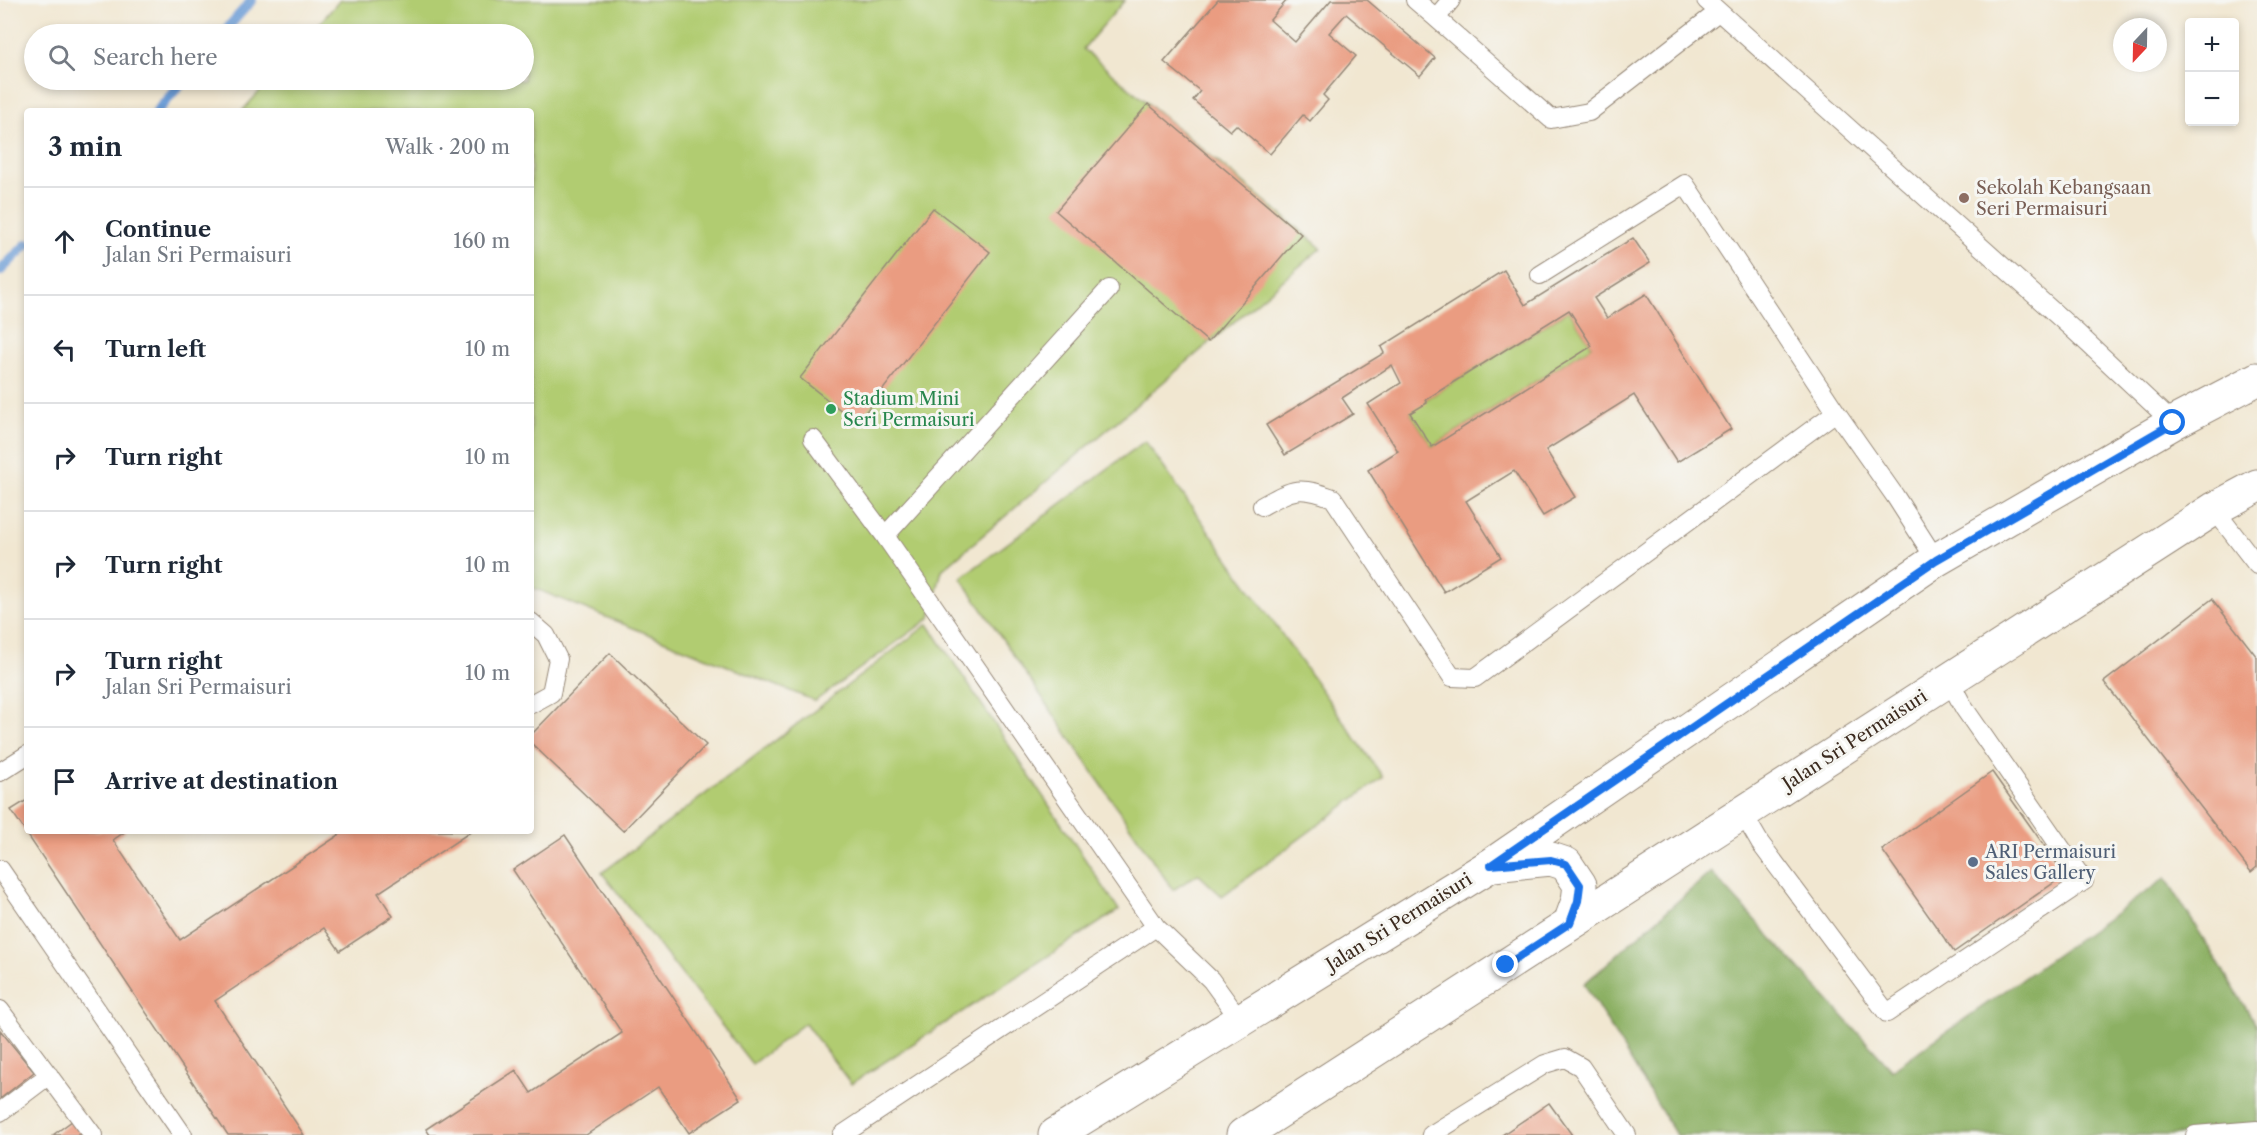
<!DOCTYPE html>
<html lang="en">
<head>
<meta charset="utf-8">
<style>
  body { margin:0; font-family:"Libre Caslon Text",serif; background:#f6f6f7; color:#1f2937 }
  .controls { position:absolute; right:18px; top:18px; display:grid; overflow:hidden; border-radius:6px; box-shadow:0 3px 9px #0003 }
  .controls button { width:54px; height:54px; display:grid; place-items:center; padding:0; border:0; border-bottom:2px solid #e0e1e3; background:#fff; color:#1f2937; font:30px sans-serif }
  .compass { position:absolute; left:2113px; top:18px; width:54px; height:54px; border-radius:50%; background:#fff; box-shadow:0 3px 9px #0003; rotate:202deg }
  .stop { position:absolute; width:18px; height:18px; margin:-14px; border:4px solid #1a73e8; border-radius:50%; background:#fff }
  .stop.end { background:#1a73e8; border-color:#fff; box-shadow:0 2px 6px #0008 }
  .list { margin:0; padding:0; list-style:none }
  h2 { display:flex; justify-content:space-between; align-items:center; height:78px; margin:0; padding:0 24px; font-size:26px }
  h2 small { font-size:20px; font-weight:400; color:#747a83 }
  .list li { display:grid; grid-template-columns:39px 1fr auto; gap:18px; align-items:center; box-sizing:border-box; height:108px; padding:0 24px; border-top:2px solid #e0e1e3 }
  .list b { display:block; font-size:22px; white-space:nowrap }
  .list p { margin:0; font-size:20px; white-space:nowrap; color:#747a83 }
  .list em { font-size:20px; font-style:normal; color:#747a83 }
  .icon { flex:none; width:33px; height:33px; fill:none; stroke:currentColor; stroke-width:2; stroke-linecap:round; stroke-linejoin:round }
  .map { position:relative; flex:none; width:2257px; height:1135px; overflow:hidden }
  .search { position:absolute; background:#fff; box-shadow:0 3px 9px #0003; left:24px; top:24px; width:510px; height:66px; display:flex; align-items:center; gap:15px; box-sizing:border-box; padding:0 21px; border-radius:33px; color:#747a83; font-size:22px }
  .panel { position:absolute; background:#fff; box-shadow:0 3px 9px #0003; left:24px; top:108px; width:510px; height:726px; border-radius:6px }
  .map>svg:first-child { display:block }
  .green { fill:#b1cc71; stroke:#767b48; stroke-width:1.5 }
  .forest { fill:#8cb063; stroke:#646d40; stroke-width:1.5 }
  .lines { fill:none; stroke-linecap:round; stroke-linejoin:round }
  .stream { stroke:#6c9cd6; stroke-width:10 }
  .building { fill:#ea9c81; fill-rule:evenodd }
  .service-casing { stroke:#968878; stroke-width:20 }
  .tertiary-casing { stroke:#968878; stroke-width:35 }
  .service { stroke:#fff; stroke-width:18 }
  .tertiary { stroke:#fff; stroke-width:33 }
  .route { stroke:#1a73e8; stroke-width:8 }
  .education-dot { fill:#8d6e63; stroke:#f6f6f2; stroke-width:2 }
  .leisure-dot { fill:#2e9e5b; stroke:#f6f6f2; stroke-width:2 }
  .service-dot { fill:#5c6f8a; stroke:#f6f6f2; stroke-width:2 }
  .labels { text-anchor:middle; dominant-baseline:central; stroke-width:6; stroke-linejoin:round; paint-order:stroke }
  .education-label { font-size:18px; fill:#785e54; stroke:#f6f6f2; text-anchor:start }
  .leisure-label { font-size:18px; fill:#27864d; stroke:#f6f6f2; text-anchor:start }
  .street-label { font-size:18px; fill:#3b2a1e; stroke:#f6f6f2 }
  .service-label { font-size:18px; fill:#4e5e75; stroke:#f6f6f2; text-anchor:start }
</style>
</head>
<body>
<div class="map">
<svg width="2257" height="1135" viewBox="0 0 2257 1135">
  <rect width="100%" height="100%" fill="#f6f6f2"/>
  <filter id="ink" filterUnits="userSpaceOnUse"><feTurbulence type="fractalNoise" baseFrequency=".0167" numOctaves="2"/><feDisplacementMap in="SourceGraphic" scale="12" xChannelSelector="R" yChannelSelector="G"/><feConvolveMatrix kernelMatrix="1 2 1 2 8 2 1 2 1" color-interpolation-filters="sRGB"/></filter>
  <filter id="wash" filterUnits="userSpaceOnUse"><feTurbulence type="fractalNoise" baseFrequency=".008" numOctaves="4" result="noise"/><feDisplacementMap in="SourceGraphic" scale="24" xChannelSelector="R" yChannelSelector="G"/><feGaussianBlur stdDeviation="1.35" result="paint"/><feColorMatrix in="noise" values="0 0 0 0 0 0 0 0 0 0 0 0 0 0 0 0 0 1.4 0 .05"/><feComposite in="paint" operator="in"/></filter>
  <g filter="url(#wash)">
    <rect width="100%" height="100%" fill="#f1e7d1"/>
    <path class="green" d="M340,0H1125L1083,49L1321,248L942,570L930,618L815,701L531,587V111H242L270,80H524V34H310Z
      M1569,310L1592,346L1432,447L1410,413L1425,400Z
      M1145,441L1383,777L1222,896L1198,874L1173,890L961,578Z
      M928,624L1119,910L851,1084L805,1023L752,1064L602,873Z"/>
    <path class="forest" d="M1711,872L1892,1070L2166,878L2257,1026V1135H1676L1584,984Z"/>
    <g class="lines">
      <path class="stream" d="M222,34L252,0
        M157,111L184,80
        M0,271L27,244"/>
    </g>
    <g id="blocks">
      <path class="building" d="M1218,0H1287L1270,20L1295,42L1331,0H1367L1435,58L1420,76L1346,14L1329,33L1356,56L1323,95L1328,100L1310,121L1303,115L1270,154L1236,125L1230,131L1193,100L1200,91L1164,62Z
        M1148,104L1301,234L1208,342L1056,211Z
        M933,208L990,252L857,423L800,378Z
        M1633,238L1650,263L1594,298L1607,318L1646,294L1731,429L1677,462L1634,395L1546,450L1575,497L1543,516L1514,471L1466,501L1501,557L1444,592L1368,470L1398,451L1368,404L1401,383L1392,365L1342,398L1353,414L1285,455L1266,425L1384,353L1381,347L1504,270L1525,305ZM1569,310L1592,346L1432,447L1410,413L1427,403L1425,400Z
        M2212,599L2257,657V867L2251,872L2104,682Z
        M610,653L706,745L623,831L531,743V735Z
        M1992,772L2065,875L1954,952L1882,850Z
        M27,800V831H126L113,840L180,940L345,831H472L378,893L393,916L340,951L324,928L215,1001L304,1135H228L11,810Z
        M565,835L741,1099L689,1133L658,1087L586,1135H430L426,1129L516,1070L531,1093L622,1033L513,870Z
        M0,1030L34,1072L0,1099Z
        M1549,1103L1572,1135H1502Z
        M72,1121L83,1135H53Z"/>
    </g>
  </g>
  <g filter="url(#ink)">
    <use href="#blocks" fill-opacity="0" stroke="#968878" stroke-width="1.5"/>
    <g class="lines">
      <defs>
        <path id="service" d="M1415,0L1436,18
          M1451,0L1436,18L1551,119L1589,112L1718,12
          M1706,0L2077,333L2173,423
          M1540,275L1685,184L1836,412L1895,496L1936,560
          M813,439L885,536L1156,927L1211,980L1240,1020
          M1262,506C1293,489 1299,485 1333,498L1452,677L1475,678L1836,412
          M2214,509L2257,565
          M885,536L1109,289
          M531,622L546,635L558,659L551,693L531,704
          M0,772L27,755
          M1742,812L1760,843L1887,1013L2084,881L1964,708L1949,680
          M0,869L183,1135
          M0,1010L93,1135
          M0,1112L49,1075
          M842,1135L1156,927
          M1431,1135L1545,1064L1565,1058L1581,1067L1627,1135
          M2195,1135L2257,1130"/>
        <path id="tertiary" d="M1493,865L1551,859L1566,864L1580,885L1578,901L1570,923
          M1055,1135L1491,865L1936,560L2173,423L2257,379
          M1243,1135L2214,509L2257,486"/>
      </defs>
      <use href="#service" class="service-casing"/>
      <use href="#tertiary" class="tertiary-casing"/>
      <use href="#service" class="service"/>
      <use href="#tertiary" class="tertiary"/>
    </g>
  </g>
  <g class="lines" filter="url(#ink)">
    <path class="route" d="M1506,965L1570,923L1578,901L1580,885L1566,864L1551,860L1491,865L1936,560L2173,423"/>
  </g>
  <circle class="education-dot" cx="1964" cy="198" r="6"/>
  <circle class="leisure-dot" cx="831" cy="409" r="6"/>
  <circle class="service-dot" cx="1973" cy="862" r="6"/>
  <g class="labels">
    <g class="education-label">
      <text x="1976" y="188">Sekolah Kebangsaan<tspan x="1976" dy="21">Seri Permaisuri</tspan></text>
    </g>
    <g class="leisure-label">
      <text x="843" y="399">Stadium Mini<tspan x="843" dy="21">Seri Permaisuri</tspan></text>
    </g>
    <g class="street-label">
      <text transform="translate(1855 740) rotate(-33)">Jalan Sri Permaisuri</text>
      <text transform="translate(1399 922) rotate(-32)">Jalan Sri Permaisuri</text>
    </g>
    <g class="service-label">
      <text x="1985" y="852">ARI Permaisuri<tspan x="1985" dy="21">Sales Gallery</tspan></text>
    </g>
  </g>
</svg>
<div class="controls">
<button>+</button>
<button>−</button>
</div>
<svg class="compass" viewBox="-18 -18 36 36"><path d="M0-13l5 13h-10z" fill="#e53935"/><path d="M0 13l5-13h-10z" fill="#747a83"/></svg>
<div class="stop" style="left:2173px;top:423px"></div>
<div class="stop end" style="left:1506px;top:965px"></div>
<div class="search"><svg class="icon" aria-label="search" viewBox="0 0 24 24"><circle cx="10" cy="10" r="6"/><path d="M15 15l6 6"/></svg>Search here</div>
<section class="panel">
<h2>3 min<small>Walk · 200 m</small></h2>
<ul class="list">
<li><svg class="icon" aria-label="ahead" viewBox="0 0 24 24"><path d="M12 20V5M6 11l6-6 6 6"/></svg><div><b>Continue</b><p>Jalan Sri Permaisuri</p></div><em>160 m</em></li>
<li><svg class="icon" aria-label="left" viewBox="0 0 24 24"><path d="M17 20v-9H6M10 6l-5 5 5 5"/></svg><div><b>Turn left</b></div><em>10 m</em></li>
<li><svg class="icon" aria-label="right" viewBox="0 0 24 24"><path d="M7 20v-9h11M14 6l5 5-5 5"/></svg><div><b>Turn right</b></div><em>10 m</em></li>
<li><svg class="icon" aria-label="right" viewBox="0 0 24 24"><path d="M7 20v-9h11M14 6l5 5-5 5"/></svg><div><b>Turn right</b></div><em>10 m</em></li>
<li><svg class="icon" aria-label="right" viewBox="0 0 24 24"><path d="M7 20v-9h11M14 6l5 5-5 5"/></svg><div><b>Turn right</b><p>Jalan Sri Permaisuri</p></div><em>10 m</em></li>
<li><svg class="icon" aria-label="arrive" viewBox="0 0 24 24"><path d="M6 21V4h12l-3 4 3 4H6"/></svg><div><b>Arrive at destination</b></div></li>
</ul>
</section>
</div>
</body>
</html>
